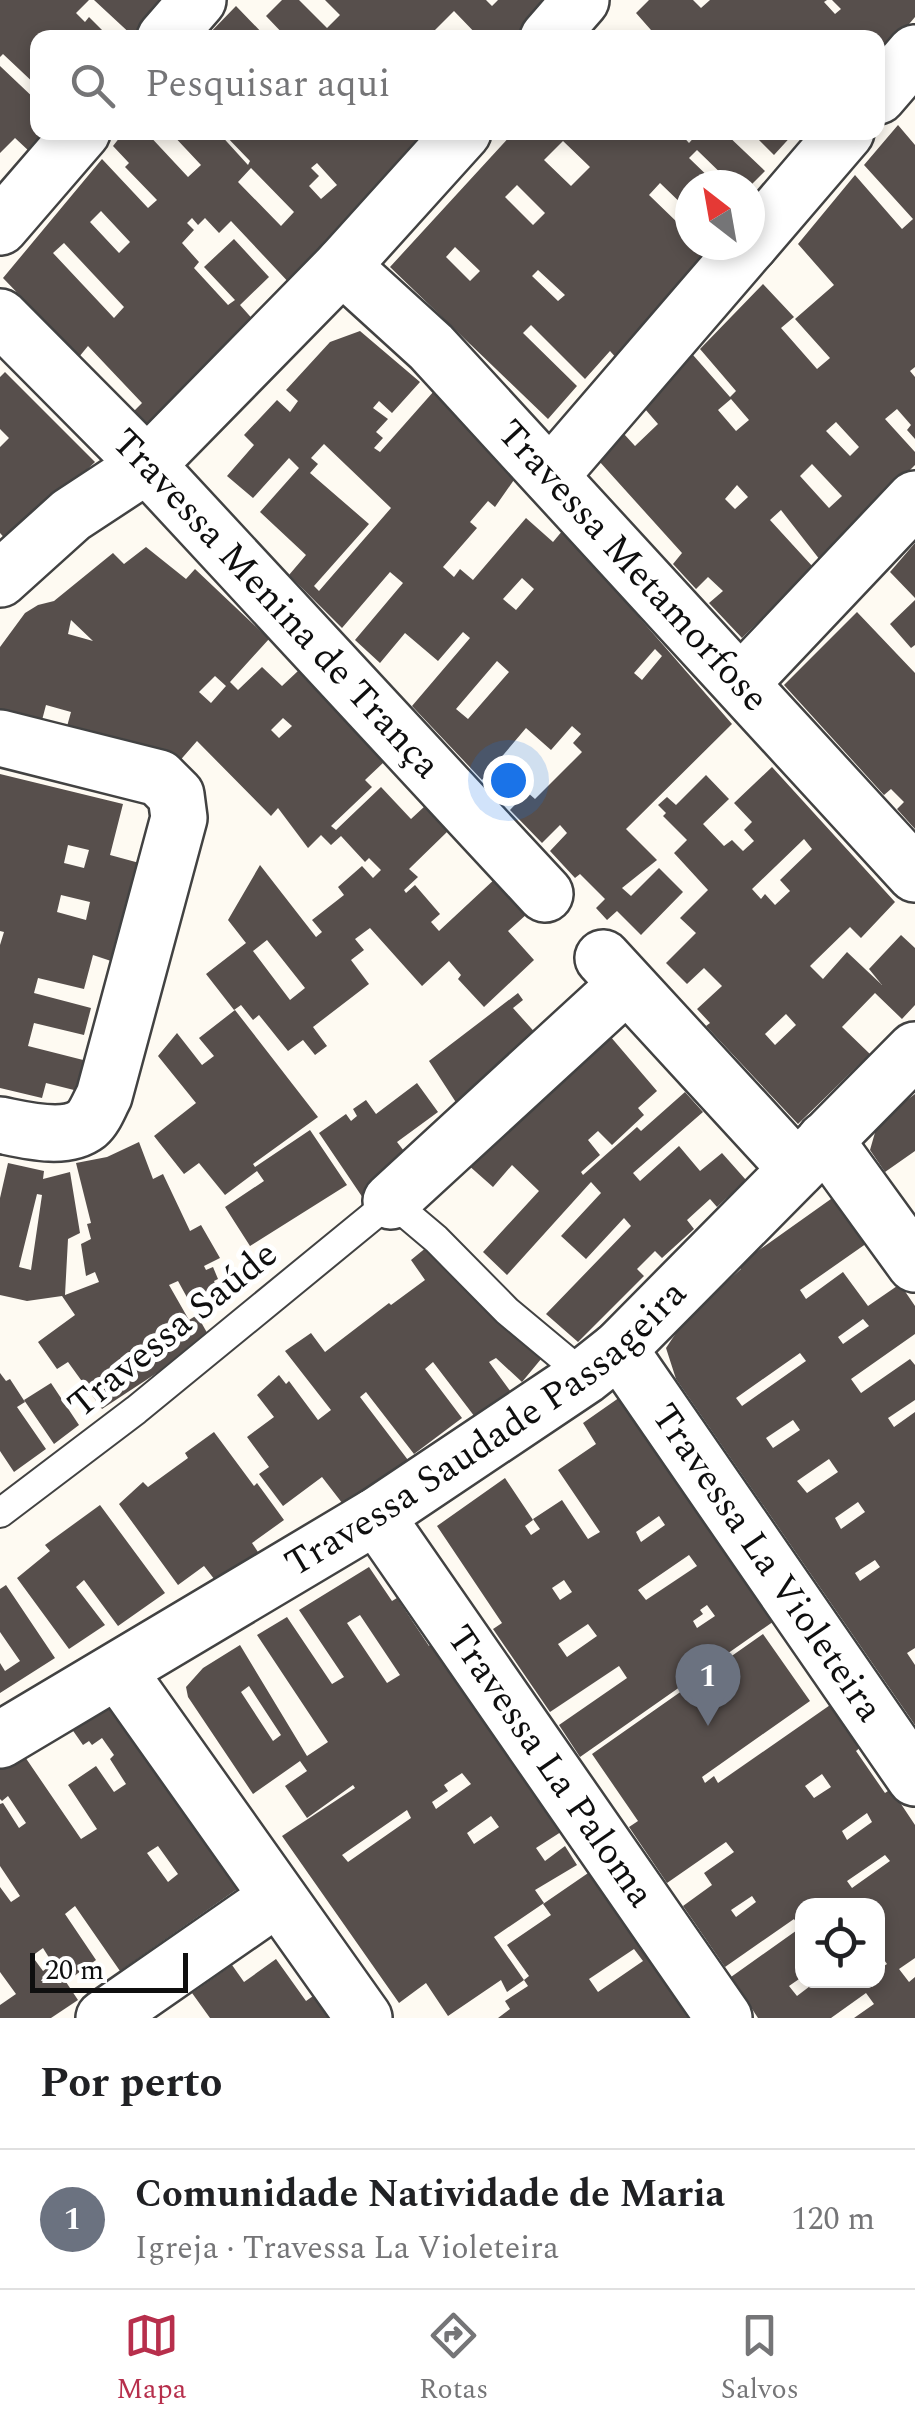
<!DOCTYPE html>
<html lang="pt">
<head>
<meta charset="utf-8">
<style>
  body { margin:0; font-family:Spectral,serif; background:#f6f6f6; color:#202124 }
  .controls { position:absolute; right:30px; bottom:30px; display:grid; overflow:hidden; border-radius:20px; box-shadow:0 5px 15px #0003 }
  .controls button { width:90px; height:90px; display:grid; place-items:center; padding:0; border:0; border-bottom:2px solid #e0e0e0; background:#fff; color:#202124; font:50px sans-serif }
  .compass { position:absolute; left:675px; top:170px; width:90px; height:90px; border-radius:50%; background:#fff; box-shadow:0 5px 15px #0003; rotate:329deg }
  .scale { position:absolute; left:30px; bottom:25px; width:158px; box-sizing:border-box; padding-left:10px; border:5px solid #0f0f0f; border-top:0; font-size:28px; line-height:35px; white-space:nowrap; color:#0f0f0f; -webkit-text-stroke:8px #fff; paint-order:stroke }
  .you { position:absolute; left:508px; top:780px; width:35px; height:35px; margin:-25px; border:8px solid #fff; border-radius:50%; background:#1a73e8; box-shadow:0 0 0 15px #1a73e833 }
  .badge { display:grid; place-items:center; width:65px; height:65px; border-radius:50%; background:#b72f4c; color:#fff; font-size:32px; font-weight:700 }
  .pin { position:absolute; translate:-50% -82px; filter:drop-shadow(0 2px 5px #0008) }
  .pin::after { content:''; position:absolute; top:52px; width:35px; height:30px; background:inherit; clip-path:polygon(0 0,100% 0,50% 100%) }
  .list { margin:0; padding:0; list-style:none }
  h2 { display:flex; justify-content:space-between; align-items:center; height:130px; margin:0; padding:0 40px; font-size:42px }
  h2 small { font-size:32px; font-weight:400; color:#757577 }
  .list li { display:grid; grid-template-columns:65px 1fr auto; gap:30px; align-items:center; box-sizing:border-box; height:140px; padding:0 40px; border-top:2px solid #e0e0e0 }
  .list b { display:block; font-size:38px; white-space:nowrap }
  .list p { margin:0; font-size:32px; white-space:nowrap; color:#757577 }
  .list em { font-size:32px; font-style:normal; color:#757577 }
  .icon { flex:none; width:55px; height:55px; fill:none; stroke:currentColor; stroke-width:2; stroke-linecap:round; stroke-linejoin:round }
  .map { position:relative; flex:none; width:915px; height:2018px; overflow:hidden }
  .search { position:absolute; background:#fff; box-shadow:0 5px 15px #0003; left:30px; right:30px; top:30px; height:110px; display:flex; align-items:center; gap:25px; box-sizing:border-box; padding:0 35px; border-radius:20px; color:#757577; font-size:38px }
  .sheet { height:270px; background:#fff }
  nav { display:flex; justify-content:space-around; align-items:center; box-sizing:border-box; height:140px; border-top:2px solid #e0e0e0; background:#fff; font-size:28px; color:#757577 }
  nav a { display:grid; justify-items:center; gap:5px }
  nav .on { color:#b72f4c }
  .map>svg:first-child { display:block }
  .building { fill:#574f4c; fill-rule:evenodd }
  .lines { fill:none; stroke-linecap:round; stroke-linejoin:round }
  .service-casing { stroke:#424242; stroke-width:32 }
  .minor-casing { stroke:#424242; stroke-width:60 }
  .tertiary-casing { stroke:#424242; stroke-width:60 }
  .service { stroke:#fff; stroke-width:28 }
  .minor { stroke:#fff; stroke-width:55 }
  .tertiary { stroke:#fff; stroke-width:55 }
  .labels { text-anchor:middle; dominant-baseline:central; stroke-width:10; stroke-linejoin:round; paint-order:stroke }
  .street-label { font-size:38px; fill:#0f0f0f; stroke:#fff }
</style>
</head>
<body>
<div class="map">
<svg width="915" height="2018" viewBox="0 0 915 2018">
  <rect width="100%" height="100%" fill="#fefaf2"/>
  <path class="building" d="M0,0H89L76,13L85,22L89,17L110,38H38V87L3,54L0,57Z
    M94,0H170L135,38Z
    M282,0H299L327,28L340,15L325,0H486L492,6L498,0H549L515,38H480L454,11L427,38H287L266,16Z
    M649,0H693L701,8L710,0H827L824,2L835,14L841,9L832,0H915V17L878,61V38H658L636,13Z
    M236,6L267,38H205Z
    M0,66L38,102V132H48L30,152L15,138L0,153Z
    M898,125L915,145V367L910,371L915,377V439L907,430L911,425L897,409L885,419L915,452V465L820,560L781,510L770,520L813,567L742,638L709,603L723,591L708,577L696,589L673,564L682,553L599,461L624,434L635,446L658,424L645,409L693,355L730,397L736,391L700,349L763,284L794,317L781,328L817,369L830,358L795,319L834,285L798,244L855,175L902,229L913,219L864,165ZM731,399L749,420L736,431L718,410ZM836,422L859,447L850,456L826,431ZM812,464L842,496L829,508L800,476ZM737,485L748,497L735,509L725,499Z
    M124,132H146L188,177L201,165L170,132H218L248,165L250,161L222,132H429L293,287L231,221L219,233L205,218L198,225L192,218L187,223L194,230L182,243L199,262L194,268L228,305L235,300L204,267L234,239L269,277L240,305L257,324L188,397L145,426L132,413L142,403L88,346L79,357L3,278L102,159L148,208L157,200L125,167L129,163L113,146ZM317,163L337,185L321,199L309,186L319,176L311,168ZM251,168L294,212L281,226L238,182ZM101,211L130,242L119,253L90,222ZM64,243L124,307L114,318L53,253Z
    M514,132H679L689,143L699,132H724L765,171L751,185H733L697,150L689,158L717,185H690V212L660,183L649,195L681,226L690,216V245H717L618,360L610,351L585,379L531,325L523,333L577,386L548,419L390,267ZM563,141L590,167L571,186L544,160ZM517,185L545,213L533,225L505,197ZM455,247L480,271L470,281L446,257ZM538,270L565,295L558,301L532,276Z
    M751,132H795L774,155Z
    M360,331L420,382L392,413L379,401L373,408L388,419L376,432L383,438L374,448L380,452L434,391L516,477L495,507L488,501L470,522L477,528L443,567L454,577L460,569L473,580L526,518L553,542L563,530L732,724L626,829L657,860L622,888L631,896L659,868L683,892L641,935L617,911L607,920L596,908L605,899L580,874L575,878L550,851L567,833L560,825L542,843L510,810L527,792L535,799L582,752L573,743L581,734L572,726L551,750L526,728L482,780L412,706L470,638L463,632L438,661L405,633L380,663L355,640L403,583L390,572L342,628L289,575L306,555L260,512L299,468L289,458L253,498L227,476L254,445L244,435L277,400L290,412L298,401L286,390L330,342ZM324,444L391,508L319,591L314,586L369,524L310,473L318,464L311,458ZM522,578L534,589L516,610L503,599ZM655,649L662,656L642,680L634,673ZM497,661L509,672L468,719L456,709Z
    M5,372L95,462L9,543L0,533V447L9,438L0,429V377Z
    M915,543V598L890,572Z
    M146,547L186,579L195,569L269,639L230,682L238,690L262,667L282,686L298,671L384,762L365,780L372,787L331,826L336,830L381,787L411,819L425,806L448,831L409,869L418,877L404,890L406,893L415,885L440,914L431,922L439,931L497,877L527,914L508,931L534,960L484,1007L458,979L461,975L449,961L422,986L370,928L355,939L364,950L351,960L369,984L313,1027L327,1046L315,1055L303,1040L288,1051L259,1015L253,1020L241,1005L234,1010L206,974L246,943L228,920L260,865L316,937L322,932L312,920L344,895L338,887L362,866L373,878L381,870L369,858L365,862L341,836L331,845L321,835L308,848L278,808L271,816L197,741L177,764L66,730L71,712L46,705L41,724L0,711V647L25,613L38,605L54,601L113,553L124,564ZM71,620L93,641L68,634ZM215,676L226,686L211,703L199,692ZM283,718L292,726L279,738L271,730ZM267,940L305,988L290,1000L253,951Z
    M915,600V645L911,648L890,624Z
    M857,612L915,673V829L897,809L904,802L891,789L884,795L784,685Z
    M772,767L895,902L861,938L850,927L810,966L823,979L847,952L882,985L869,969L901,935L915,948V1005L902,1019L875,993L842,1027L870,1054L798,1124L706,1026L710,1023L697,1009L722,986L704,968L687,984L666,963L696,933L680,918L708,890L674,853L687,840L663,816L666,813L658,805L667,797L676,805L706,775L729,799L703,824L724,846L732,840L743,851L754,841L744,830L752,822L734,803ZM804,839L812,849L780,880L790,891L775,905L765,894L761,899L752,889ZM786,1014L796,1025L775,1045L765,1034Z
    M0,774L123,804L110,855L154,867L135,936L119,932L111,961L93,955L84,989L38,978L34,993L91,1008L84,1035L34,1023L28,1046L95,1063L82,1092L46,1083L42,1098L0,1088V945L4,932L0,931ZM68,845L89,850L84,868L64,863ZM61,895L90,902L86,920L57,912Z
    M518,993L523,1000L513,1008L539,1037L459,1107L429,1061Z
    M235,1010L318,1117L253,1164L255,1167L310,1130L347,1185L250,1246L225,1207L264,1181L257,1171L225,1195L199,1163L184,1174L154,1136L196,1103L158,1056L177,1033L202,1065L214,1056L199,1038Z
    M604,1029L657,1091L638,1108L644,1115L612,1145L598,1131L588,1140L600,1155L581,1172L583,1175L637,1127L641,1131L685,1092L703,1112L633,1173L640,1181L679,1146L700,1171L722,1153L746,1180L717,1207L710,1199L687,1220L694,1229L662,1258L655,1251L637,1269L644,1276L578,1342L546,1314L631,1226L624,1218L586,1259L561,1236L601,1193L591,1182L507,1275L483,1252L539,1191L512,1165L493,1187L467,1164Z
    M417,1083L438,1112L397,1142L414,1164L365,1201L319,1133L346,1114L351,1121L357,1116L353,1109L366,1100L376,1114Z
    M915,1094V1151L885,1172L870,1150L876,1129L886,1120L884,1117Z
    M139,1142L153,1179L163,1174L190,1231L201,1225L220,1258L204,1266L206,1270L213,1267L218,1279L214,1281L223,1300L195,1312L178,1281L169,1285L189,1320L197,1315L210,1338L102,1409L68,1362L57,1369L38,1342L75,1315L62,1296L27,1301L0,1295V1198L8,1163L44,1171L43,1179L70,1172L80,1233L68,1239L65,1295L99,1282L95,1272L86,1276L81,1244L91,1239L87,1224L91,1223L76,1163L107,1157ZM37,1194L42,1195L31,1270L19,1267Z
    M838,1194L870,1241L800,1290L806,1299L843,1272L868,1306L900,1284L915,1306V1334L851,1379L861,1393L910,1359L915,1365V1400L888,1418L894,1427L915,1412V1648L907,1653L915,1665V1725L676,1379L666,1348L686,1318L741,1269L738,1265ZM863,1319L869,1326L843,1344L838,1337ZM800,1353L806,1361L742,1406L736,1398ZM793,1420L800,1430L773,1448L766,1438ZM829,1459L838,1472L807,1493L797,1481ZM858,1502L865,1512L841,1529L835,1518ZM875,1560L880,1567L860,1581L855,1573Z
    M433,1242L546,1353L522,1382L496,1358L489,1362L511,1392L478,1421L433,1362L425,1369L462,1418L414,1454L366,1392L360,1397L411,1464L346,1508L322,1477L283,1506L259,1474L269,1467L247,1437L274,1417L257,1395L279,1375L286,1384L289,1381L318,1420L331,1410L285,1351L311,1333L325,1352L389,1303L391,1305L425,1280L411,1260Z
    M0,1373L6,1381L10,1379L25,1402L17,1407L46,1449L14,1472L0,1451Z
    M51,1383L79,1425L54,1444L24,1400Z
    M623,1395L777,1619L580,1757L559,1725L627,1678L619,1666L550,1712L493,1629L502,1623L437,1526L505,1478L533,1520L525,1526L531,1535L540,1529L533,1519L562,1500L588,1539L600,1532L558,1470L596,1444L583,1423ZM659,1516L665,1525L641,1542L636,1532ZM689,1555L697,1566L646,1600L638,1590ZM564,1580L572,1592L560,1600L552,1588ZM707,1605L715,1616L697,1628L693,1621L703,1614L700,1610ZM588,1624L597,1636L567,1657L558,1644Z
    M214,1432L254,1486L257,1483L284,1520L252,1543L264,1561L222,1589L204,1566L178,1585L119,1504L143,1482L148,1487L188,1458L185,1453Z
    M100,1505L165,1593L118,1626L84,1580L76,1587L105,1625L69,1649L17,1578L50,1551L45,1545Z
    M369,1567L392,1601L397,1598L429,1646L436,1641L564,1830L536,1848L545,1861L565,1846L577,1865L535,1890L544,1903L494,1937L524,1980L507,1992L501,1980L448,2016L426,1983L399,2003L282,1836L355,1788L353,1785L307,1818L285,1786L307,1771L300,1761L253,1794L188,1697L186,1687L203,1668L240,1645L307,1756L328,1742L257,1635L287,1617L332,1684L344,1677L299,1610ZM360,1615L400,1675L387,1683L347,1623ZM249,1686L281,1735L273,1741L241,1692ZM462,1773L471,1784L436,1809L432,1802L448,1791L444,1785ZM407,1810L411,1818L348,1862L342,1855ZM491,1816L499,1827L474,1844L467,1833Z
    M6,1585L55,1658L0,1693V1663L5,1671L20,1661L0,1632V1589Z
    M763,1634L810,1701L702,1777L705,1783L714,1776L718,1783L833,1703L862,1746L856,1751L885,1793L891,1789L915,1825V1958L899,1969L909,1982L915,1977V2018H854L874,2004L866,1993L831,2018H758L731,1977L800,1928L794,1919L725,1967L683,1906L712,1885L704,1873L734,1852L726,1842L667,1883L629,1827L638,1821L592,1754ZM822,1774L831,1787L814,1798L805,1786ZM867,1813L872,1822L847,1840L842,1831ZM885,1855L890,1861L852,1888L847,1881ZM752,1896L756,1902L736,1917L731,1910ZM802,1906H878V1956L880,1954L887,1964L878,1970V1980H818L797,1996L789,1986L802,1977Z
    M115,1695L243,1885L120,1971L75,1906L65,1914L96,1960L66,1982L78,2000L51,2018H0V2005L16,1994L0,1972V1887L11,1902L20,1896L0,1866V1804L3,1803L19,1828L26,1823L8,1796L2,1801L0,1799V1768L23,1754L81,1839L97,1829L68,1785L96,1766L114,1792L126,1784L110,1759L114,1755L102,1738L92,1745L89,1741L83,1745L69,1725ZM158,1846L178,1874L168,1882L147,1853ZM43,1948L53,1964L43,1971L32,1956Z
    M594,1869L695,2018H498L510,2009L505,2001L528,1986L524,1980L529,1976L507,1945L551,1915L543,1904ZM634,1949L643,1961L598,1992L589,1979Z
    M276,1959L306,2001L316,1994L334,2018H210L192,1993L232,1965L244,1982Z"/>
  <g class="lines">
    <defs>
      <path id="service" d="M0,1513L136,1410L391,1201L436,1239L507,1311L585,1376"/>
      <g id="minor">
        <path d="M548,38L581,0"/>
        <path d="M878,96L915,53"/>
        <path d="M750,244L846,132"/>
        <path id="s1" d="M342,266L431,347L915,874"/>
        <path id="s2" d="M0,317L147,465L545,894"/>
        <path d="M550,476L749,245"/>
        <path d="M0,579L71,515L147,465L342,266L463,132"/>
        <path d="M742,682L915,499"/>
        <path d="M0,738L159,778L176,795L179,818L104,1096C99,1105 95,1117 87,1124C65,1141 25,1130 0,1125"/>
        <path d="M603,958L797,1169"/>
        <path d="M825,1140L915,1264"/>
        <path d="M391,1201L626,985"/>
        <path id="s3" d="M619,1349L915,1778"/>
        <path id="s4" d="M376,1516L724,2018"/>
        <path d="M118,1671L364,2018"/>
        <path id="s5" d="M0,1740L376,1516L585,1376L619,1349L915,1050"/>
        <path d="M104,2018L277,1898"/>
      </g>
      <path id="tertiary" d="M165,38L198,0
        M0,227L82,132"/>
    </defs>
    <use href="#service" class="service-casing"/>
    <use href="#minor" class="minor-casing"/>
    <use href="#tertiary" class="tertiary-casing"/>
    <use href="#service" class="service"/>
    <use href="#minor" class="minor"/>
    <use href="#tertiary" class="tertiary"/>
  </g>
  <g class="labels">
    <g class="street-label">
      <text stroke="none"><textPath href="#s1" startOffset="418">Travessa Metamorfose</textPath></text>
      <text stroke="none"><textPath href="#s2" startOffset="398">Travessa Menina de Trança</textPath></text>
      <text transform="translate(173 1330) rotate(-39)">Travessa Saúde</text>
      <text stroke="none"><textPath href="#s5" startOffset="578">Travessa Saudade Passageira</textPath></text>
      <text stroke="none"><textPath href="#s3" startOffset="260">Travessa La Violeteira</textPath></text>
      <text stroke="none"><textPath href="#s4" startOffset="305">Travessa La Paloma</textPath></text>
    </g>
  </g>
</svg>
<div class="controls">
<button><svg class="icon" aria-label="locate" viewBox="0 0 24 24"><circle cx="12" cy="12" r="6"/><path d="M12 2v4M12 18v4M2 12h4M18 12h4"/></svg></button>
</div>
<svg class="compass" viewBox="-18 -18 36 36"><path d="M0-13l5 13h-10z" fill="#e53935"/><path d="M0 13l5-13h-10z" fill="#757577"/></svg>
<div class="scale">20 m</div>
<div class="you"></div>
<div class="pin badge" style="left:708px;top:1726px;background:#6b7280">1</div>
<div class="search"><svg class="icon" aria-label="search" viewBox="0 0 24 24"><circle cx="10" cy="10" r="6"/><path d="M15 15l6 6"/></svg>Pesquisar aqui</div>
</div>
<section class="sheet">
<h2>Por perto<small></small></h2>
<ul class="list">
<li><span class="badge" style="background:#6b7280">1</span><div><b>Comunidade Natividade de Maria</b><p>Igreja · Travessa La Violeteira</p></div><em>120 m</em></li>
</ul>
</section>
<nav>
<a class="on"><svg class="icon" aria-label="map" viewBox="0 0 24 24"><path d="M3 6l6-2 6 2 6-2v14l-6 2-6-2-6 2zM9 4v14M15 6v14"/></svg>Mapa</a>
<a><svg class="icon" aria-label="directions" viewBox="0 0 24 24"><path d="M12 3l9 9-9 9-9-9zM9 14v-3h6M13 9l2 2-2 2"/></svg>Rotas</a>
<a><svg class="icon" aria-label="saved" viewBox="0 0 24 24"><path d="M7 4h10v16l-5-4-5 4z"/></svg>Salvos</a>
</nav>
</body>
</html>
